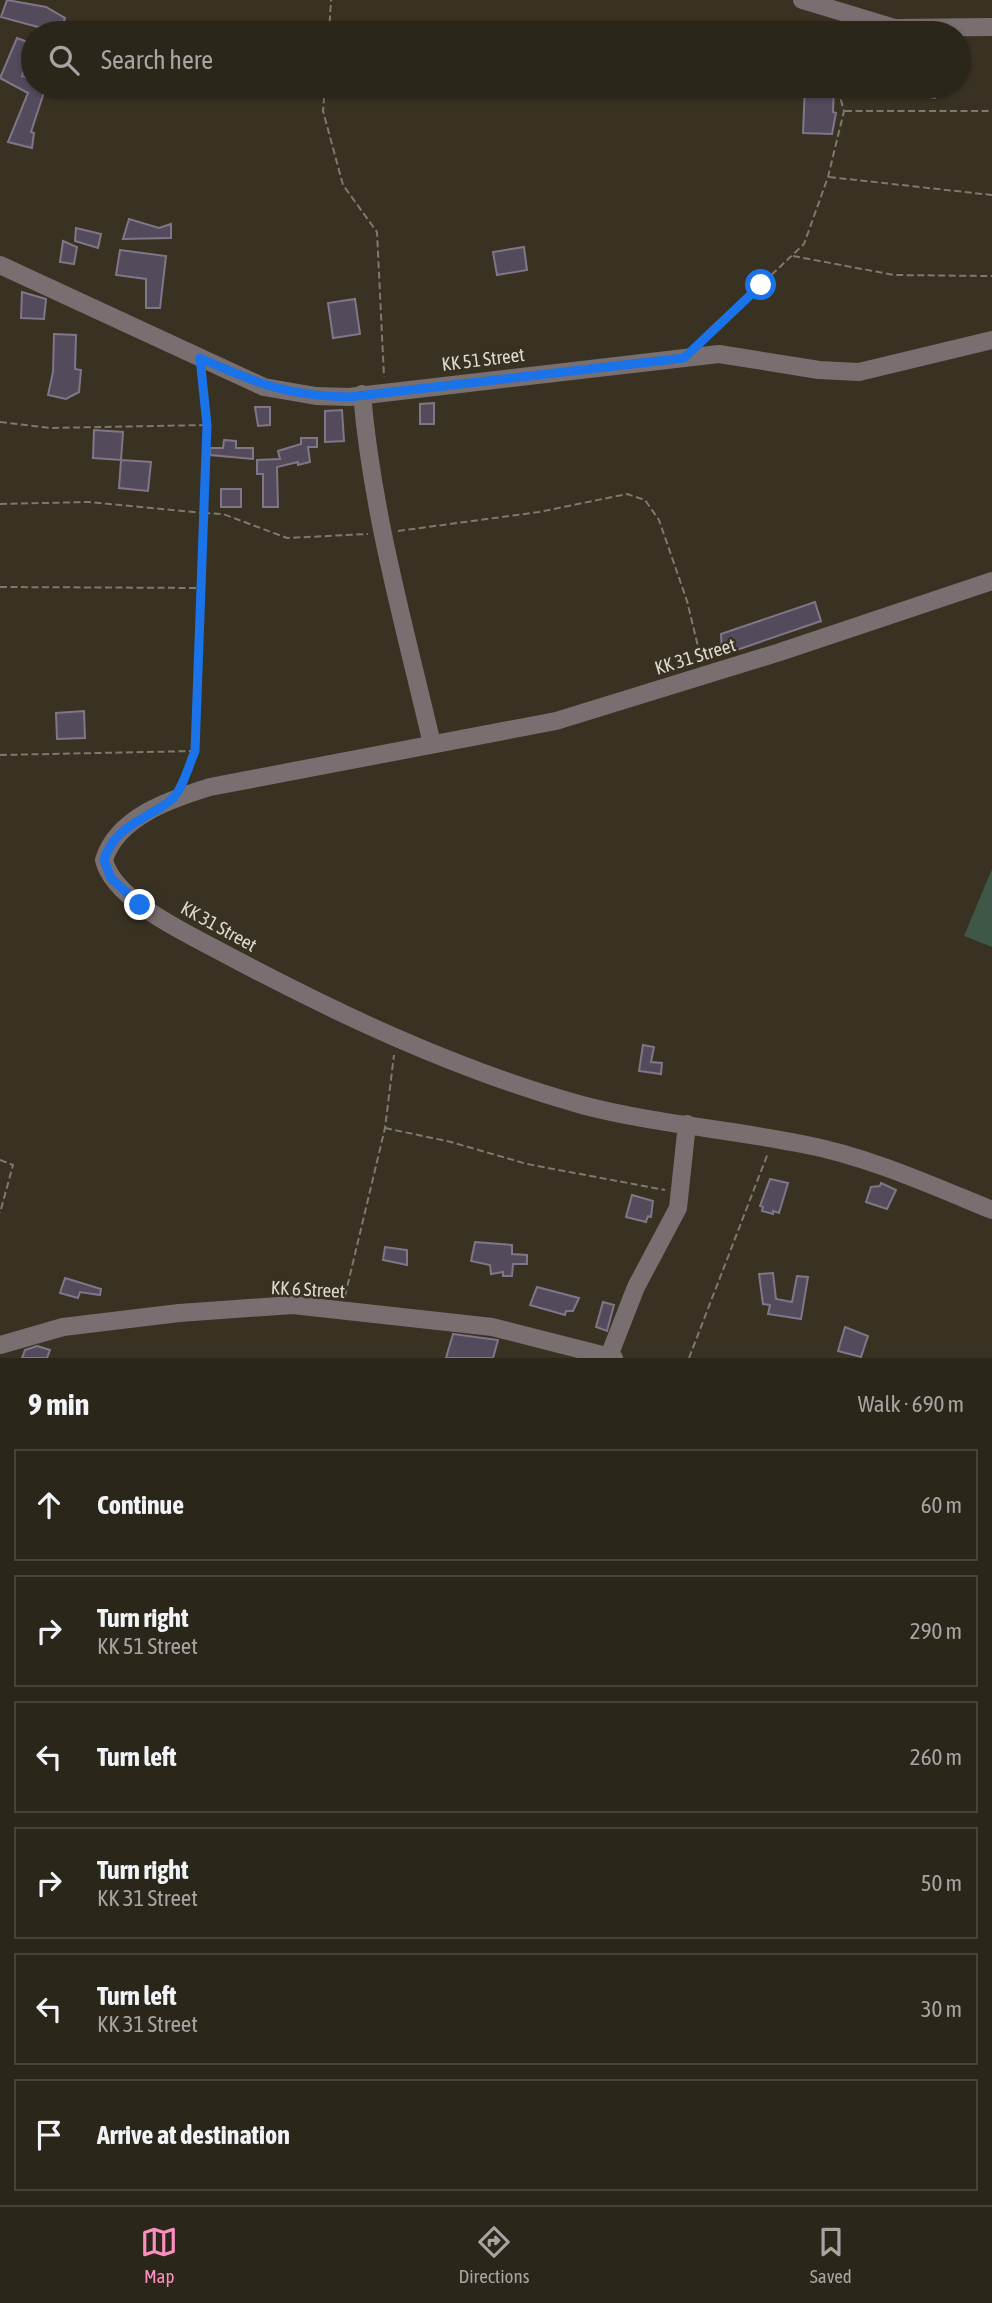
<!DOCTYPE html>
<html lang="en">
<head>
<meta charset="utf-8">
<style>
  body { margin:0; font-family:"Asap Condensed",sans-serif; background:#373227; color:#f1f3f6 }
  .stop { position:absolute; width:21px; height:21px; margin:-16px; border:5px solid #1a73e8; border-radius:50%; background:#fff }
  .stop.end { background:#1a73e8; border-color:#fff; box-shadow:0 2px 7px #0008 }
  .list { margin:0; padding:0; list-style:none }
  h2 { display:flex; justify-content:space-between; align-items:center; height:91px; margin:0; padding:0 28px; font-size:30px }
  h2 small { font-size:23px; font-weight:400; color:#a6a5a2 }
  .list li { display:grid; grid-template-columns:46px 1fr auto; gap:21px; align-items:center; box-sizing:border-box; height:112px; margin:0 14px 14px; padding:0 14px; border:2px solid #474339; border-radius:0px }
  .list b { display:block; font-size:26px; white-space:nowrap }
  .list p { margin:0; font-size:23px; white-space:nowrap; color:#a6a5a2 }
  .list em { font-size:23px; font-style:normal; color:#a6a5a2 }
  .icon { flex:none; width:38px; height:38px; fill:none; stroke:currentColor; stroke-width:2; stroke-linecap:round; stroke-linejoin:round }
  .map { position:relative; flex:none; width:992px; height:1358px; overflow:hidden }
  .search { position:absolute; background:#2b261a; box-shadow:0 2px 5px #0004; left:21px; right:21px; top:21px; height:77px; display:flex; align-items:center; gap:18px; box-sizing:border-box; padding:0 24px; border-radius:38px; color:#a6a5a2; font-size:26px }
  .sheet { height:847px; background:#2b261a }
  nav { display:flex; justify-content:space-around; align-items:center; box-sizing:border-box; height:98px; border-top:2px solid #474339; background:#2b261a; font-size:19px; color:#a6a5a2 }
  nav a { display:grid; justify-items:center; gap:4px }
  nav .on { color:#fd8ec0 }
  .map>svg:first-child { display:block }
  .green { fill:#3e5747 }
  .building { fill:#534b5b; stroke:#7f7687; stroke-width:2 }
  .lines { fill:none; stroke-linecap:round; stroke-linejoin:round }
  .path { stroke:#7f796c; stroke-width:2; stroke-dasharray:7 3.5; stroke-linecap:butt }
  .minor { stroke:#796f70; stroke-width:18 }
  .route { stroke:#1a73e8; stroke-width:9 }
  .labels { text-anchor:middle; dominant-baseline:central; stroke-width:5; stroke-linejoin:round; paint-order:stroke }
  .street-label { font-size:19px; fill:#dedad0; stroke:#393223 }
</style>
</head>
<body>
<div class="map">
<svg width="992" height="1358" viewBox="0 0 992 1358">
  <rect width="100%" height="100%" fill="#393223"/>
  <path class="green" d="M992,869V947L964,936Z"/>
  <path class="building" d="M7,0L46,7L65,18L60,33L1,17Z
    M17,38L33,44L22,76L33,79V86H46L31,132L34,133L32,148L8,142L28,93L0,78Z
    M913,86H937L935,98L912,95Z
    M805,87L834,89L833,112L836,113L832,134L803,133Z
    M129,219L159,228L171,224V238L123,239Z
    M76,228L101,234L98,248L75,241Z
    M63,241L77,247L74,264L60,262Z
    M524,247L527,270L497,275L493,252Z
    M120,250L166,256L160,308H146V279L116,275Z
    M22,292L46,299L44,319L21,318Z
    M355,299L360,334L333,338L328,303Z
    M54,334L76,335L75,369L81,370L79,392L66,399L48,395L53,372Z
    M434,403V424H420V404Z
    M255,407H270V425L258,426Z
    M342,410L344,441L325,442V411Z
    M94,430L123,432L121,460L93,458Z
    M301,438H317V447H308L310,462L298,465V462L277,467L278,507H263V474H257V460L280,459L278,451L301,444Z
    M224,440L236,441V448H253V459L210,455V448H223Z
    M121,460L151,462L148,491L119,488Z
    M221,489H241V507H221Z
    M815,602L821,621L722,655L721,634Z
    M84,711L85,738L57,739L56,713Z
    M643,1045L654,1047L651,1062L662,1063L661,1074L639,1071Z
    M770,1179L788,1183L779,1213L773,1211V1214L762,1211L763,1207L760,1206Z
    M881,1183L896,1190L887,1209L866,1202L871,1187L880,1186Z
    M632,1195L653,1201L651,1217L648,1216L646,1222L626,1217Z
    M475,1242L512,1245V1254L527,1255V1264H513L512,1276H503V1272L491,1274L490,1265L471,1261Z
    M385,1247L407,1250V1265L383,1260Z
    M773,1273L776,1299L792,1302L797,1276L808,1277L801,1319L768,1314L770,1305L763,1304L759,1274Z
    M65,1278L101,1289L100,1295L80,1292L78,1298L60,1293Z
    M537,1287L579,1298L573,1311H566L565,1315L530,1305Z
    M603,1302L614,1305L607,1331L596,1327Z
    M845,1327L868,1336L861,1357L838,1351Z
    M453,1334L498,1340L493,1358H446Z
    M37,1346L50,1350L47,1358H22L25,1350Z"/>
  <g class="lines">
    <path class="path" d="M820,21L823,33
      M329,33L331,0
      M325,86L323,111L343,185L377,232L384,377
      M845,111H992
      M829,177L992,195
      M793,256L894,275L992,276
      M703,340L804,244L828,177L844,111L837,86
      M202,376L207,425L204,513L223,514L287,538L368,534
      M0,422L50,428L207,425
      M0,504L88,502L204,513L195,751L181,780
      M398,531L539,512L627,494L645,500L659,520L687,601L701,659
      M0,587L202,588
      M0,755L195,751
      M385,1128L451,1142L527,1164L665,1190
      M0,1160L13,1165L0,1213
      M345,1296L385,1128L394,1055
      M689,1358L768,1153"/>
    <path class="minor" d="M802,0L895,28L992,27
      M0,265L264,387L316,396L349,397L719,354L819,370L859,372L992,340
      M362,394C372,513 405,628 432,744
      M992,581L780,652L556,721L210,787C171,799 117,817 104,860C113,898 180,930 212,947C331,1011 453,1069 582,1105C654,1124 729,1129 802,1144C867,1156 931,1185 992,1210
      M0,1345L63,1327L179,1313L293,1305L492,1327L614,1358
      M609,1356L636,1287L678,1208L687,1124"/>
  </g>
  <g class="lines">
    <path class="route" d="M140,905L111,878L104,860C114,826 146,820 171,800C182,791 189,765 195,751L207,425L200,358C256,383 286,396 349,397L684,358L761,285"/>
  </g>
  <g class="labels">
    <g class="street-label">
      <text transform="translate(483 359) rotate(-7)">KK 51 Street</text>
      <text transform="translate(695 656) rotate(-17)">KK 31 Street</text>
      <text transform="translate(219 926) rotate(29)">KK 31 Street</text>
      <text transform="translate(308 1289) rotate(3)">KK 6 Street</text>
    </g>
  </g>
</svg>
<div class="stop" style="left:761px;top:285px"></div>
<div class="stop end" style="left:140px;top:905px"></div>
<div class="search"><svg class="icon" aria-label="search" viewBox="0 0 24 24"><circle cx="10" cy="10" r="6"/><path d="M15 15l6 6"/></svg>Search here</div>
</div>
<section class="sheet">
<h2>9 min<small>Walk · 690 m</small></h2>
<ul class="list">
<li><svg class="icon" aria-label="ahead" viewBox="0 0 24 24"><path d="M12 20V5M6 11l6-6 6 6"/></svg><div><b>Continue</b></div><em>60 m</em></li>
<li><svg class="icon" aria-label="right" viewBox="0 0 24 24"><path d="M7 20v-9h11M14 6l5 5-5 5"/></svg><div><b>Turn right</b><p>KK 51 Street</p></div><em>290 m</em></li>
<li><svg class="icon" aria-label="left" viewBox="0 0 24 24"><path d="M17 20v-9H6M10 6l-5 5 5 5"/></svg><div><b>Turn left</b></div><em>260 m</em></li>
<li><svg class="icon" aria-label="right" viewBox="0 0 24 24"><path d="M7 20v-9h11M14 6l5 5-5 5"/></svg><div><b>Turn right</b><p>KK 31 Street</p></div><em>50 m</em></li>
<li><svg class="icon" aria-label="left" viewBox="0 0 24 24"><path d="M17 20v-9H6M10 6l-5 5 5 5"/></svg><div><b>Turn left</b><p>KK 31 Street</p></div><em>30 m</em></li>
<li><svg class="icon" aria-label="arrive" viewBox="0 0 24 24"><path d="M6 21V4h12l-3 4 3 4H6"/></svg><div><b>Arrive at destination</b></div></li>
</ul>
</section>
<nav>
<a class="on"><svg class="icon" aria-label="map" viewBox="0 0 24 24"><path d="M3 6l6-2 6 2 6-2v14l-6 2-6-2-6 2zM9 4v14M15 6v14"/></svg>Map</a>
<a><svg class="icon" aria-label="directions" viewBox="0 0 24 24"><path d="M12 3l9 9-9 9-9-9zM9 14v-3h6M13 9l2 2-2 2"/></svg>Directions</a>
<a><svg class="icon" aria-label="saved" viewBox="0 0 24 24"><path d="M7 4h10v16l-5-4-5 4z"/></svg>Saved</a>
</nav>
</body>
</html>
